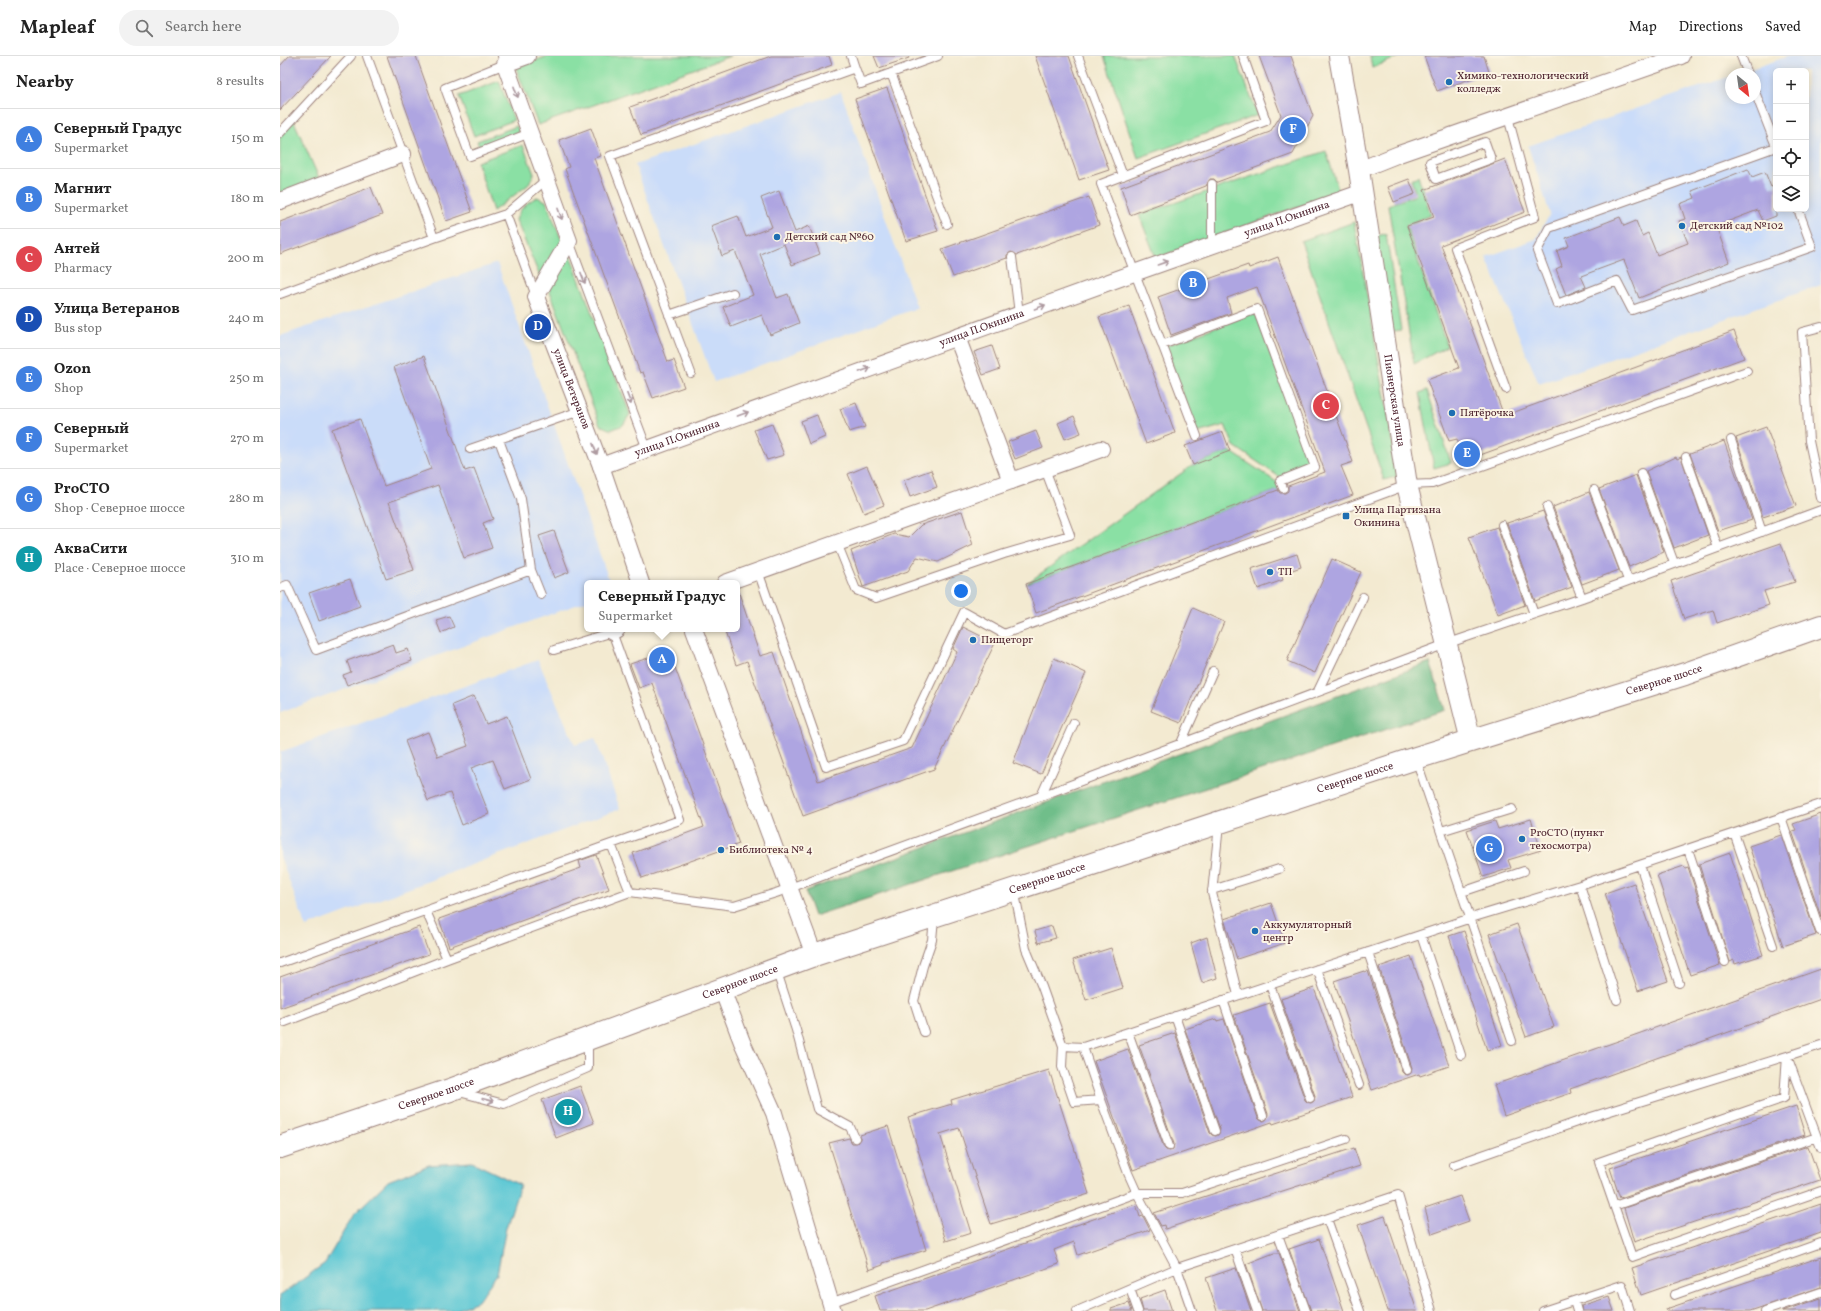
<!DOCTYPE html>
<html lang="en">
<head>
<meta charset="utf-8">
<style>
  body { margin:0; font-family:Vollkorn,serif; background:#f2f2f2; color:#222 }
  .controls { position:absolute; right:12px; top:12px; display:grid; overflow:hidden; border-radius:6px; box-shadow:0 2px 10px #0003 }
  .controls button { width:36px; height:36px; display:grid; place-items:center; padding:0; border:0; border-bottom:1px solid #e0e0e0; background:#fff; color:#222; font:20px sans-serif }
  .compass { position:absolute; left:1445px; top:12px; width:36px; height:36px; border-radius:50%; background:#fff; box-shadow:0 2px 10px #0003; rotate:151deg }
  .you { position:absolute; left:681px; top:535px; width:14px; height:14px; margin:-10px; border:3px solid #fff; border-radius:50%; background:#1a73e8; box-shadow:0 0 0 6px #1a73e833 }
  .badge { display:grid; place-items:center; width:26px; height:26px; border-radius:50%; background:#1f6fb2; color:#fff; font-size:13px; font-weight:700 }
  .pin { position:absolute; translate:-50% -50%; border:2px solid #fff; box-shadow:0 1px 4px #0006 }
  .popup { position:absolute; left:304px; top:524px; width:156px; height:52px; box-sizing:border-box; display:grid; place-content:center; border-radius:6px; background:#fff; filter:drop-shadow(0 1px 3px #0005); font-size:13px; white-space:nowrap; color:#767676 }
  .popup b { font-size:15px; color:#222 }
  .popup::after { content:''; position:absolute; left:50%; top:100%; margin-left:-8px; border:8px solid transparent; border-top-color:#fff }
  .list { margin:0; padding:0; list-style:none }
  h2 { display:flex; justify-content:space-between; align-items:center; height:52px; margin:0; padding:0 16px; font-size:17px }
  h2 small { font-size:13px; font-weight:400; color:#767676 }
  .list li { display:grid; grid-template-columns:26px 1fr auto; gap:12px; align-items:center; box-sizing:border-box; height:60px; padding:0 16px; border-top:1px solid #e0e0e0 }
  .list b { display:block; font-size:15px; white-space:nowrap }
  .list p { margin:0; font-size:13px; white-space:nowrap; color:#767676 }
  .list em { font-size:13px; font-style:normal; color:#767676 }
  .icon { flex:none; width:22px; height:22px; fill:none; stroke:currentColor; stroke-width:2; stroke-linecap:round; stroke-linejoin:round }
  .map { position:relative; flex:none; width:1541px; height:1255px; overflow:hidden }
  header { display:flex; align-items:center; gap:24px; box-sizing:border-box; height:56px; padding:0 20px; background:#fff; border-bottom:1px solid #e0e0e0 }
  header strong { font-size:19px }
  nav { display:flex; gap:22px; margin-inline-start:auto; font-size:14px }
  .search { width:280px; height:36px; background:#f2f2f2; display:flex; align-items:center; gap:10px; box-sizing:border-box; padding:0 14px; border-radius:22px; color:#767676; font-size:15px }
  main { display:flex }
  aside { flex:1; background:#fff }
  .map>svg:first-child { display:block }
  .built { fill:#cadcf9; fill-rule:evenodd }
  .green { fill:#8ae0a4; stroke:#6a8068 }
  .forest { fill:#6fbe8a; stroke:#5c6e5a }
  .water { fill:#5bc7d4; stroke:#527380 }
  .building { fill:#aea5e1 }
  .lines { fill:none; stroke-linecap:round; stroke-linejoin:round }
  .service-casing { stroke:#9e847e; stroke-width:10 }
  .minor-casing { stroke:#9e847e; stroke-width:18 }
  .tertiary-casing { stroke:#9e847e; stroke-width:22 }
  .primary-casing { stroke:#9e847e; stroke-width:24 }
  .service { stroke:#fff; stroke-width:8 }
  .minor { stroke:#fff; stroke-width:16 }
  .tertiary { stroke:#fff; stroke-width:20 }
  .primary { stroke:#fff; stroke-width:22 }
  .oneway { stroke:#ae9aa0 }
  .poi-dot { fill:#1f6fb2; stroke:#fcf5e5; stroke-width:1.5 }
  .labels { text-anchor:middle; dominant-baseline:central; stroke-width:4; stroke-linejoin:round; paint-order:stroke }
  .poi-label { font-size:11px; fill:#4a1f2b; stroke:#fcf5e5; text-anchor:start }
  .street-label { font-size:11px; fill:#4a1f2b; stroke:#fcf5e5 }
</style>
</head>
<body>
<header>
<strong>Mapleaf</strong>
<div class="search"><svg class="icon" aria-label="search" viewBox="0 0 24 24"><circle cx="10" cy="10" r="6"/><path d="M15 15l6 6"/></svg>Search here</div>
<nav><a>Map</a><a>Directions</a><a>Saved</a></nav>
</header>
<main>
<aside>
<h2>Nearby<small>8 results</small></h2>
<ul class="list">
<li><span class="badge" style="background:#3f7fe0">A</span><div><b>Северный Градус</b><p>Supermarket</p></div><em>150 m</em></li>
<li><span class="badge" style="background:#3f7fe0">B</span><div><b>Магнит</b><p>Supermarket</p></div><em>180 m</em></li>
<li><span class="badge" style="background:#e0444e">C</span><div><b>Антей</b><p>Pharmacy</p></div><em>200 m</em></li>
<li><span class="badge" style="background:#1a4fb4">D</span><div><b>Улица Ветеранов</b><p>Bus stop</p></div><em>240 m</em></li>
<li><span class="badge" style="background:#3f7fe0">E</span><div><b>Ozon</b><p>Shop</p></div><em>250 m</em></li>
<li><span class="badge" style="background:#3f7fe0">F</span><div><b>Северный</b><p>Supermarket</p></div><em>270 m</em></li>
<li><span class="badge" style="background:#3f7fe0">G</span><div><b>ProСТО</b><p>Shop · Северное шоссе</p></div><em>280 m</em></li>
<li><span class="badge" style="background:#0f9aa8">H</span><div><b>АкваСити</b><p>Place · Северное шоссе</p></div><em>310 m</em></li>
</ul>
</aside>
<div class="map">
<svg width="1541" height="1255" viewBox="0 0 1541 1255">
  <rect width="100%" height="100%" fill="#fcf5e5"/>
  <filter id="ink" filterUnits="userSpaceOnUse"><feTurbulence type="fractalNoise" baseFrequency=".025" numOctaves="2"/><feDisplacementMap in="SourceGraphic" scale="8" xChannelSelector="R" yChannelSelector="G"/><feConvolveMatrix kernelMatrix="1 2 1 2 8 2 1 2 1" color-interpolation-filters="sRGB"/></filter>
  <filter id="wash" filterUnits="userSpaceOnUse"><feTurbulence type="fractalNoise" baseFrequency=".012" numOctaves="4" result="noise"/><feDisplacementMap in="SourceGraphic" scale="16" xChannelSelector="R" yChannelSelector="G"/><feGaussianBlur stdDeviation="0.9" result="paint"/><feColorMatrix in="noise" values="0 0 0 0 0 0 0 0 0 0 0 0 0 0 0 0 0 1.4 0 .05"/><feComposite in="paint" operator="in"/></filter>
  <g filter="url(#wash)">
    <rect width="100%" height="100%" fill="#f3ead1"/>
    <path class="built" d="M1509,0H1541V229L1259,328L1206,201L1256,183L1270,158L1248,90L1451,20V42H1475V18H1457ZM1496,15H1526V153H1496Z
      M561,36L637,252L434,326L355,109Z
      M217,207L330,527H307V545L0,657V280Z
      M258,604L295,689L315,682L340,753L26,871L0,800V696Z"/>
    <path class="green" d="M268,0H450L258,69L236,12Z
      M824,0H955L978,59L858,102Z
      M1090,0H1121L1092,12Z
      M219,25L234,64L194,80L179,40Z
      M13,63L42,129L0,145V77Z
      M237,70L239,76L199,90L197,85Z
      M243,89L254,118L248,129L213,155L197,106Z
      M1046,95L1059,136L876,202L859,159Z
      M1138,120L1151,159L1126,169L1167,290L1134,308L1108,149L1136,139L1131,123Z
      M257,141L266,145L282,185L260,221L236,164C240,152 246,147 257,141Z
      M1074,166L1119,420L1104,424L1021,185Z
      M1106,178L1121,274L1109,276L1094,180Z
      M289,196L350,358L343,369L331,374L320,369L268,230Z
      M975,256L1032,410L1001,422L954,390L945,369L917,377L885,290Z
      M1147,334L1171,407L1154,412L1140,337Z
      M950,395L998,427L1001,433L746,528L913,409Z"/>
    <path class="forest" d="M1150,606L1165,654L534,860L525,835Z"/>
    <path class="water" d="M192,1106L240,1129L226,1172L217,1218L198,1245L174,1255H0V1240L45,1207L74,1158L108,1125L149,1109Z"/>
    <g id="blocks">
      <path class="building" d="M9,0H51L0,54V10Z
        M107,0H136L192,156L166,165Z
        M491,0H549L552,9L361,79L350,51Z
        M594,0H628L629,2L599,12Z
        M755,0H789L829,114L799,124Z
        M979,0H1011L1033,60L1013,98L937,126L934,123H930L926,130L850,159L841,131L990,76L1001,59Z
        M1144,0H1204L1209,16L1157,35Z
        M607,32L658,175L626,185L575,43Z
        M311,72L321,100L314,102L388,306L394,304L404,331L373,342L363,316L360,317L285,113L289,111L279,84Z
        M1225,103L1245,156L1161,189L1224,360L1454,275L1464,302L1184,405L1177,383L1169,385L1147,324L1179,312L1127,170L1154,161L1144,134Z
        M1468,113L1472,121L1485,116L1491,131L1496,129V160L1483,165L1478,154L1436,170L1449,206L1359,242L1344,204L1301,220L1306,231L1286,239L1276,213L1282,210L1277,195L1289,190L1286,182L1340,161L1344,170L1356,165L1362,180L1368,177L1377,199L1408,187L1399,165L1405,163L1400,148L1415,142L1412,135Z
        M1129,123L1135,138L1114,146L1108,131Z
        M91,131L102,159L0,198V166Z
        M499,135L515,176L529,170L540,198L512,209L504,188L480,198L497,242L508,238L519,267L490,279L482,259L451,271L443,251L473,239L455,195L442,200L431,170L458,160L466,181L492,171L481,142Z
        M809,141L819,169L737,199L731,196L727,199V202L673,221L662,193Z
        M998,201L1073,406L1061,410L1073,439L756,557L746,528L998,434L1000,437H1005L1008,435V430L1045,416L977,231L947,242L951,257L891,279L878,241L968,209L969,212Z
        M849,250L895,377L866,388L819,261Z
        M712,290L720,313L703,319L694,296Z
        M144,300L185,415L194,412L213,463L203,467L212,492L184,502L158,429L109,446L134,514L106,523L52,373L80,363L104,430L151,413L114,311Z
        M576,347L585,371L569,376L560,353Z
        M537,359L545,381L529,388L521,365Z
        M794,360L801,377L785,383L778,367Z
        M492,368L504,399L487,404L474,374Z
        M1486,371L1516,450L1483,461L1456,382Z
        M756,375L763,392L735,403L728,386Z
        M943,376L950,395L913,409L905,390Z
        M1444,385L1472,464L1438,475L1410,398Z
        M1396,401L1397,403L1401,401L1428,479L1394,492L1366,415Z
        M587,410L604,449L584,457L568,418Z
        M651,414L657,431L630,441L624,424Z
        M1356,419L1384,496L1349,511L1319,433Z
        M1309,436L1339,514L1302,528L1273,451Z
        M682,455L693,489L658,506L637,501L628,515L583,531L571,495L614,478L629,481L641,469Z
        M1263,455L1292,531L1255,545L1227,467Z
        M1217,471L1245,549L1218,559L1189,481Z
        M274,475L289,516L274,522L259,480Z
        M1501,487L1515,526L1484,535L1489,549L1437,567L1433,554L1404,563L1391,525Z
        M1017,498L1021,511L1001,518L1003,524L978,533L971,513Z
        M1052,503L1081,516L1035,617L1007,605Z
        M70,523L80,550L39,565L29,537Z
        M459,537L480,600L494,596L538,725L632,692L677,596L673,593L683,571L715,587L654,713L523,760L467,605L456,609L444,573H457V538Z
        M913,552L944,566L901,667L871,655Z
        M169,560L174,571L161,577L156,564Z
        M113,588L116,597L128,593L132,605L67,629L63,619L71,616L67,605Z
        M389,595L459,788L362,822L353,797L424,771L372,627L359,632L350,608Z
        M774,602L806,617L761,718L733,707Z
        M194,640L206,668L227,660L251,723L225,733L213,704L191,712L209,758L182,769L170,737L148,745L125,685L148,676L158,701L188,690L172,649Z
        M1541,758V861L1512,775L1516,774L1513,768Z
        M1251,763L1261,794L1228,804L1231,812L1203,821L1187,774L1215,765L1218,773Z
        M1501,779L1536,879L1503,890L1469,790Z
        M1450,797L1483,899L1455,908L1454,904L1450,906L1419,808Z
        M316,799L329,833L169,891L159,863L301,812L299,805Z
        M1404,810L1405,812L1408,811L1440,909L1410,919L1377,819Z
        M1354,827L1388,925L1358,935L1325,837Z
        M991,847L1005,887L957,903L944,863Z
        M1237,868L1274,971L1246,981L1209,878Z
        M772,870L776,882L758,887L755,875Z
        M139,871L149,898L0,952V921Z
        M1184,875L1222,989L1207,994L1169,880Z
        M927,881L937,922L922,927L911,887Z
        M831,892L843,932L806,944L793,904Z
        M1131,900L1169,1010L1140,1020L1139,1018L1092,1034L1054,925L1084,915V916L1088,915L1122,1016L1124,1018L1128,1019L1131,1017L1132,1012L1099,911Z
        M1541,913V943L1290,1033L1291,1037L1224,1060L1214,1029Z
        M1034,932L1072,1041L993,1068L992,1066L853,1114L814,1005L848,993L884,1092L886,1094L890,1095L893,1093L894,1088L859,989L895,977L930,1077L932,1079L936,1080L939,1078L940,1073L905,973L936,963L937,965L944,963L978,1062L980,1064L984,1065L987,1063L988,1058L954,959L990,947L1025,1044L1027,1046L1031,1047L1034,1045L1035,1040L1001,943Z
        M769,1014L809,1138L711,1168L679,1072L660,1078L691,1177L666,1185L628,1061L672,1048L671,1044Z
        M300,1030L314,1067L276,1082L262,1044Z
        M1516,1050L1525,1079L1340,1142L1330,1112Z
        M608,1070L646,1194L603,1207V1209L589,1214L549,1087L569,1082L572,1087H577L580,1083V1079Z
        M1528,1090L1540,1124L1354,1186L1344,1152Z
        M1074,1092L1080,1110L885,1173L884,1169L881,1170L874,1157Z
        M1180,1140L1189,1165L1152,1178L1145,1152Z
        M856,1148L860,1161L863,1160L870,1174L798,1199L794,1186L774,1194L779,1208L645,1255H600L595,1240Z
        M1541,1148V1177L1361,1239L1352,1212Z
        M1105,1160L1137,1255H1107L1078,1169Z
        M1039,1183L1064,1255H1031L1009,1193Z
        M994,1197H999L1020,1255H982L966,1208Z
        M1541,1201V1231L1470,1255H1387L1386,1253Z
        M956,1212L971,1255H937L926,1222Z
        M885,1234L892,1255H863L860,1243Z
        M1329,1241L1334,1255H1302L1301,1250Z
        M1541,1242V1255H1502Z
        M849,1247L852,1255H831V1253Z"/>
    </g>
  </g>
  <g filter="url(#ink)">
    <use href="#blocks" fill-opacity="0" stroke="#9e847e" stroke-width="1"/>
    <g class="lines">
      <defs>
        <path id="service" d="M87,0L154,182L226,158L267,123
          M222,0L225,8L165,32L190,100L250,77
          M798,0L843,120
          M1461,0L1468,18
          M575,12L581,28L658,0
          M611,17L667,168
          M1475,36L1496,90
          M0,77L71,0
          M1205,86L1211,103L1156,123L1150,106Z
          M1496,91L1269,172L1257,195L1277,248L1337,225L1352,254L1532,191L1518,153
          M932,128V189
          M226,158L256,240
          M289,185L367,393
          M732,201L739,258
          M0,238L154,182
          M389,259L453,237
          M1541,271L1522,276L1529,385L1541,442
          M882,289L977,253L1035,411L1000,425L1003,432
          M411,317L330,100L575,12L571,0
          M1226,333L1175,192L1255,161L1228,61
          M917,380L821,128L986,65L963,0
          M219,384L241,443L251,514L261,539
          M1451,384L1482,476
          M190,393L300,355
          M1406,401L1438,492
          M1361,417L1394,507
          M1314,434L1348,524
          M1267,451L1302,542
          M1222,469L1254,558
          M557,487L576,534L596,542L724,498L790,479L765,413
          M478,515L546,711L623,685L684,556L724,578L1127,429L1152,428L1467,315
          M0,532L7,529L36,594L251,514
          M274,594L332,576L400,764L331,788
          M1038,635L1083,541
          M901,687L933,615
          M1136,703L1232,985
          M761,740L794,667
          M1501,761L1540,875
          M939,769L932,837L958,939
          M1161,775L1232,753
          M1454,777L1493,890
          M1408,793L1445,906
          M1360,809L1399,927
          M932,834L999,813
          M1182,836L1244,815
          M146,855L167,903L350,836
          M1141,879L1181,999
          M1088,896L1127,1014
          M0,907L331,788L350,836L454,850L496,837L761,740L1166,588L1302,542L1541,454
          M496,913L516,974L537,1053L570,1071L575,1082
          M1037,913L1079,1029
          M990,929L1030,1042
          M943,944L983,1060
          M1337,944L1300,829L1541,748
          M895,960L935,1075
          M5,966L167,903
          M644,976L634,945L643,910L652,884L654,862
          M848,976L889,1090
          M1541,989L1507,1000L1504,1042L1319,1106L1352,1201L1541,1135
          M783,990L803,991L821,1044
          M803,991L1191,862L1300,829
          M179,1036L224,1048L308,1012V985
          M1066,1083L902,1137H857L897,1212L1118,1139L1152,1255
          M1174,1109L1311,1061L1507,1000L1541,1092
          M1334,1150L1537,1081
          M1047,1163L1080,1255
          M998,1179L1026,1255
          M955,1193L977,1255
          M850,1233L858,1255
          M1394,1239L1541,1187
          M1294,1245L1297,1255
          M550,1247L857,1137L848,1117L821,1044L794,1046L782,1011L783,990L762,931L746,893L734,833
          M797,1255L897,1212L912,1255
          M1263,1255L1342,1229L1350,1255
          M1485,1255L1541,1236"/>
        <g id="minor">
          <path id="s1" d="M247,0L225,8L289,185L256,241L321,410L361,527"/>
          <path d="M1079,114L1119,98L1401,0"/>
          <path d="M0,145L123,98"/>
          <path d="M677,281L731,425"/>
          <path id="s2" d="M321,410L854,217L1083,136"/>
          <path d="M445,527L821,393"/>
          <path d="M414,573L534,899"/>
          <path d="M332,576L337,573"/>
          <path d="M442,933L462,986L494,1057L553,1255"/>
        </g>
        <g id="tertiary">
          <path id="s3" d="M1059,0L1079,114L1127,429L1191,685"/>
        </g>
        <g id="primary">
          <path id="s4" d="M0,1091L170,1034L534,899L1136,702L1405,618L1541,570"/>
        </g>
      </defs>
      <use href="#service" class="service-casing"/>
      <use href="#minor" class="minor-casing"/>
      <use href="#tertiary" class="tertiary-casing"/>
      <use href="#primary" class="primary-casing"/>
      <use href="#service" class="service"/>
      <use href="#minor" class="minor"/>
      <use href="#tertiary" class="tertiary"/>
      <use href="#primary" class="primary"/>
    </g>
    <defs><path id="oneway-shaft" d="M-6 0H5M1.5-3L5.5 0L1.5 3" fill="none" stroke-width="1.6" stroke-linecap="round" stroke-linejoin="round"/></defs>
    <g class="oneway">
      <use href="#oneway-shaft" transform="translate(236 36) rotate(70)"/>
      <use href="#oneway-shaft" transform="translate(280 158) rotate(70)"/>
      <use href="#oneway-shaft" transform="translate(883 207) rotate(-19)"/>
      <use href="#oneway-shaft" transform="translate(303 222) rotate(69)"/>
      <use href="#oneway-shaft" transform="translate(760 251) rotate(-20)"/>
      <use href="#oneway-shaft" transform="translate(585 314) rotate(-20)"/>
      <use href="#oneway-shaft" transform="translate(349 343) rotate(69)"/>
      <use href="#oneway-shaft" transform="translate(463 358) rotate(-20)"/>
      <use href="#oneway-shaft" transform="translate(315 393) rotate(69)"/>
      <use href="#oneway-shaft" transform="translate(208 1044) rotate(15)"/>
    </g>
  </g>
  <g class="poi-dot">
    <circle cx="1169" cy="26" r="4"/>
    <circle cx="1402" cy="170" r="4"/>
    <circle cx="497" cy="181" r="4"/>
    <circle cx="1172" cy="357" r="4"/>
    <rect x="1062" y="456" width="8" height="8" rx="2"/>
    <circle cx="990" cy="516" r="4"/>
    <circle cx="693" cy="584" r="4"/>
    <circle cx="1242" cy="783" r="4"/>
    <circle cx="441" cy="794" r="4"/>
    <circle cx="975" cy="875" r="4"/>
  </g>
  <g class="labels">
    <g class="poi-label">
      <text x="1177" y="20">Химико-технологический<tspan x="1177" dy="13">колледж</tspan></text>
      <text x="1410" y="170">Детский сад №102</text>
      <text x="505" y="181">Детский сад №60</text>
      <text x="1180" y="357">Пятёрочка</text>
      <text x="1074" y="454">Улица Партизана<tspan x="1074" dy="13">Окинина</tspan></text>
      <text x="998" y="516">ТП</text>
      <text x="701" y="584">Пищеторг</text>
      <text x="1250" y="777">ProСТО (пункт<tspan x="1250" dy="13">техосмотра)</tspan></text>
      <text x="449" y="794">Библиотека № 4</text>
      <text x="983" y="869">Аккумуляторный<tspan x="983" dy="13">центр</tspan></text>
    </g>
    <g class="street-label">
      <text stroke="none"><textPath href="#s2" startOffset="729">улица П.Окинина</textPath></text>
      <text stroke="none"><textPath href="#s2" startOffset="405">улица П.Окинина</textPath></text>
      <text stroke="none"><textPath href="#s1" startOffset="375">улица Ветеранов</textPath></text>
      <text stroke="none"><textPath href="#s3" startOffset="349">Пионерская улица</textPath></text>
      <text stroke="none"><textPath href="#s2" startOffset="81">улица П.Окинина</textPath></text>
      <text stroke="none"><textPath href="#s4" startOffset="1461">Северное шоссе</textPath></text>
      <text stroke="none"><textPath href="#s4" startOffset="1137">Северное шоссе</textPath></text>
      <text stroke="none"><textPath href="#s4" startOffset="813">Северное шоссе</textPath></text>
      <text stroke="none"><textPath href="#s4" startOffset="489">Северное шоссе</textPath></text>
      <text stroke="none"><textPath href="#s4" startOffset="165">Северное шоссе</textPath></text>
    </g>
  </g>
</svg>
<div class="controls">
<button>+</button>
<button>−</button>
<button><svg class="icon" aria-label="locate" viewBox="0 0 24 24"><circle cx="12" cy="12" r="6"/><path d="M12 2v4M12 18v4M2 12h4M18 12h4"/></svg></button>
<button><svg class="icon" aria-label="layers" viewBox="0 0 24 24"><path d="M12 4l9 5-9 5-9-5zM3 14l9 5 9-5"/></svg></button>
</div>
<svg class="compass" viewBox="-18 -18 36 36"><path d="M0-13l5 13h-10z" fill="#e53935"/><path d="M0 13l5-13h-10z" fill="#767676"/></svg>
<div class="you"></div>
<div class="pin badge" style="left:382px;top:604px;background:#3f7fe0">A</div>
<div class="popup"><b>Северный Градус</b>Supermarket</div>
<div class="pin badge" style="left:913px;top:228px;background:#3f7fe0">B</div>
<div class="pin badge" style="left:1046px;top:350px;background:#e0444e">C</div>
<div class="pin badge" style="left:258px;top:271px;background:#1a4fb4">D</div>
<div class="pin badge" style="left:1187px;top:398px;background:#3f7fe0">E</div>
<div class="pin badge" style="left:1013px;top:74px;background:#3f7fe0">F</div>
<div class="pin badge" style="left:1209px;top:793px;background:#3f7fe0">G</div>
<div class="pin badge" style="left:288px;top:1056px;background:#0f9aa8">H</div>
</div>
</main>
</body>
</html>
